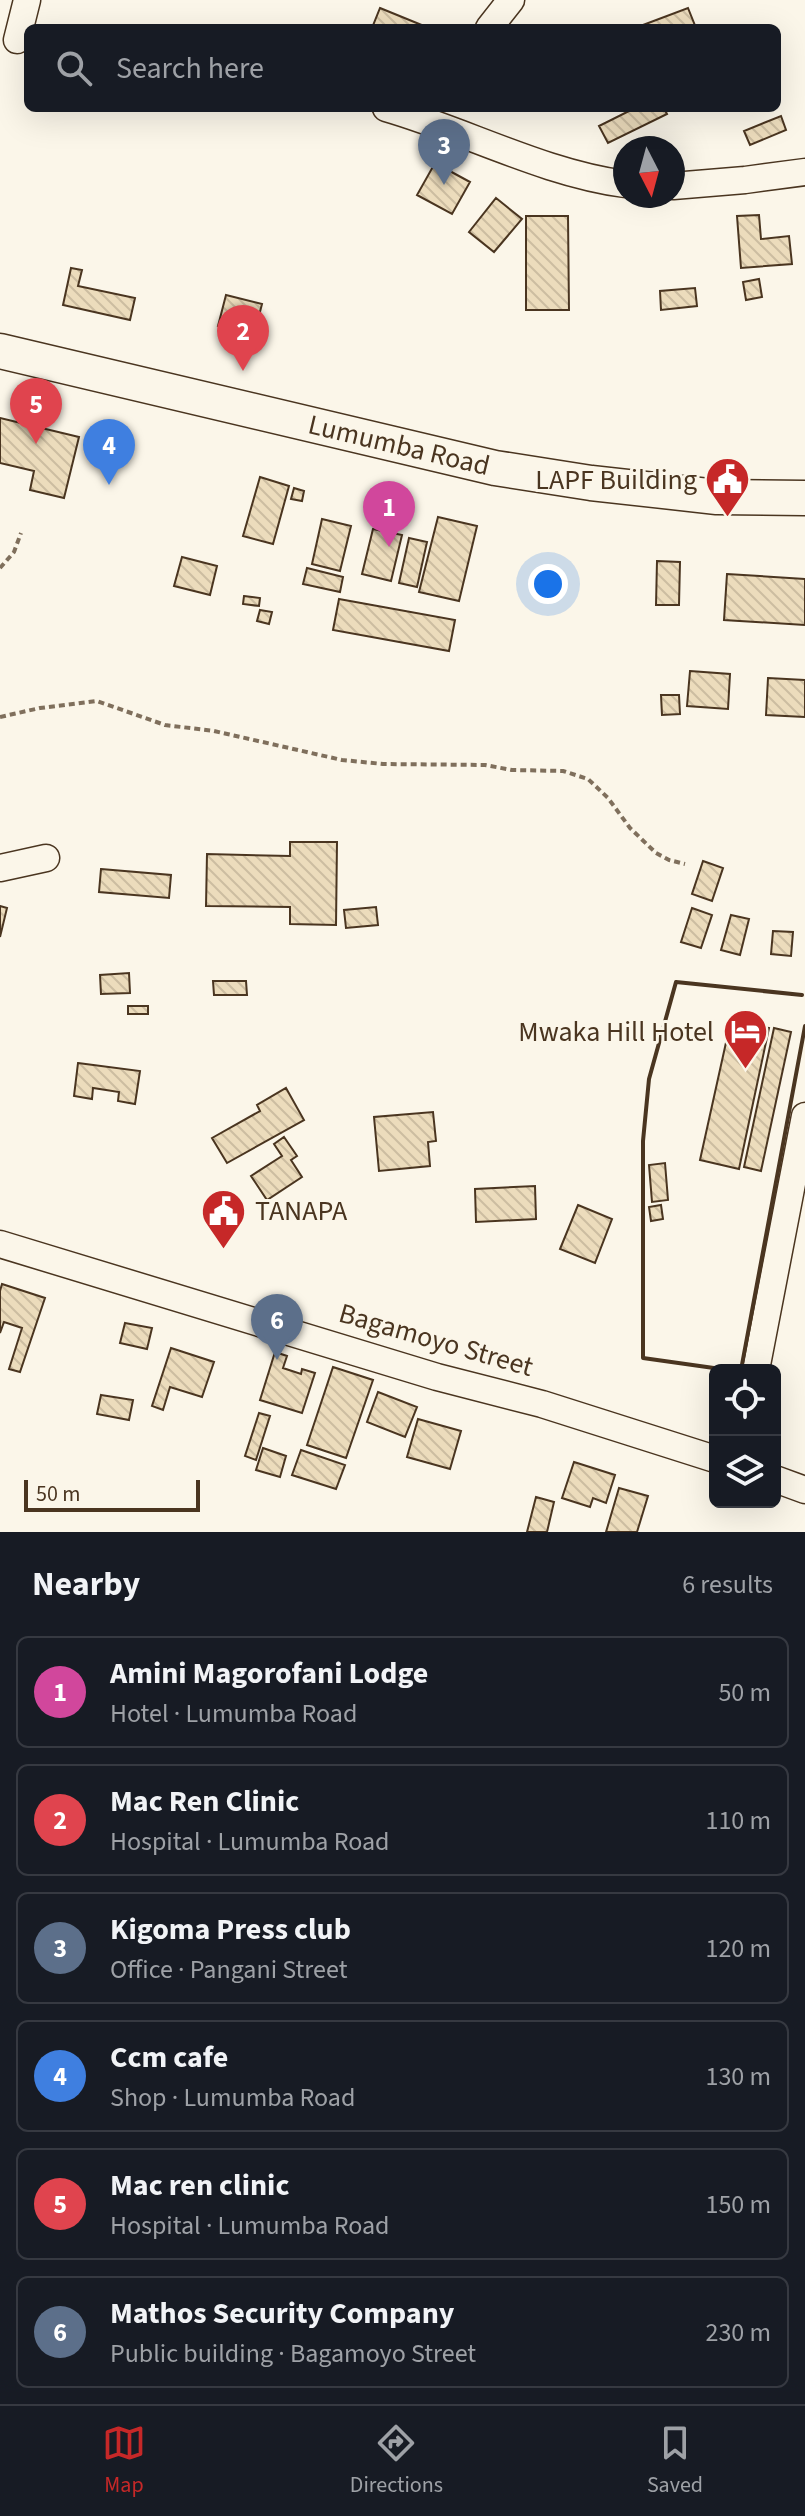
<!DOCTYPE html>
<html lang="en">
<head>
<meta charset="utf-8">
<style>
  body { margin:0; font-family:"Source Sans 3",sans-serif; background:#242831; color:#f1f3f6 }
  .controls { position:absolute; right:24px; bottom:24px; display:grid; overflow:hidden; border-radius:12px; box-shadow:0 8px 32px #0002 }
  .controls button { width:72px; height:72px; display:grid; place-items:center; padding:0; border:0; border-bottom:2px solid #363941; background:#171b24; color:#f1f3f6; font:40px sans-serif }
  .compass { position:absolute; left:613px; top:136px; width:72px; height:72px; border-radius:50%; background:#171b24; box-shadow:0 8px 32px #0002; rotate:174deg }
  .scale { position:absolute; left:24px; bottom:20px; width:176px; box-sizing:border-box; padding-left:8px; border:4px solid #4a3520; border-top:0; font-size:22px; line-height:28px; white-space:nowrap; color:#4a3520; -webkit-text-stroke:6px #fbf6e9; paint-order:stroke }
  .you { position:absolute; left:548px; top:584px; width:28px; height:28px; margin:-20px; border:6px solid #fff; border-radius:50%; background:#1a73e8; box-shadow:0 0 0 12px #1a73e833 }
  .badge { display:grid; place-items:center; width:52px; height:52px; border-radius:50%; background:#c62828; color:#fff; font-size:26px; font-weight:700 }
  .pin { position:absolute; translate:-50% -66px; filter:drop-shadow(0 2px 4px #0008) }
  .pin::after { content:''; position:absolute; top:42px; width:28px; height:24px; background:inherit; clip-path:polygon(0 0,100% 0,50% 100%) }
  .list { margin:0; padding:0; list-style:none }
  h2 { display:flex; justify-content:space-between; align-items:center; height:104px; margin:0; padding:0 32px; font-size:34px }
  h2 small { font-size:26px; font-weight:400; color:#9ea1a6 }
  .list li { display:grid; grid-template-columns:52px 1fr auto; gap:24px; align-items:center; box-sizing:border-box; height:112px; margin:0 16px 16px; padding:0 16px; border:2px solid #363941; border-radius:12px }
  .list b { display:block; font-size:30px; white-space:nowrap }
  .list p { margin:0; font-size:26px; white-space:nowrap; color:#9ea1a6 }
  .list em { font-size:26px; font-style:normal; color:#9ea1a6 }
  .icon { flex:none; width:44px; height:44px; fill:none; stroke:currentColor; stroke-width:2; stroke-linecap:round; stroke-linejoin:round }
  .map { position:relative; flex:none; width:805px; height:1532px; overflow:hidden }
  .search { position:absolute; background:#171b24; box-shadow:0 8px 32px #0002; left:24px; right:24px; top:24px; height:88px; display:flex; align-items:center; gap:20px; box-sizing:border-box; padding:0 28px; border-radius:12px; color:#9ea1a6; font-size:30px }
  .sheet { height:872px; background:#171b24 }
  nav { display:flex; justify-content:space-around; align-items:center; box-sizing:border-box; height:112px; border-top:2px solid #363941; background:#171b24; font-size:22px; color:#9ea1a6 }
  nav a { display:grid; justify-items:center; gap:4px }
  nav .on { color:#c62828 }
  .map>svg:first-child { display:block }
  .building { fill:url(#building-back-hatch); stroke:#4a3520; stroke-width:2 }
  .lines { fill:none; stroke-linecap:round; stroke-linejoin:round }
  .minor-casing { stroke:#4a3520; stroke-width:29 }
  .major-casing { stroke:#4a3520; stroke-width:37 }
  .path { stroke:#7f6f5c; stroke-width:4; stroke-dasharray:6 4; stroke-linecap:butt }
  .minor { stroke:#fbf6e9; stroke-width:26 }
  .major { stroke:#fbf6e9; stroke-width:34 }
  .wall { stroke:#4a3520; stroke-width:4 }
  .labels { text-anchor:middle; dominant-baseline:central; stroke-width:6; stroke-linejoin:round; paint-order:stroke }
  .street-label { font-size:28px; fill:#4a3520; stroke:#fbf6e9 }
  .poi-label { font-size:28px; fill:#4a3520; stroke:#fbf6e9; text-anchor:end }
</style>
</head>
<body>
<div class="map">
<svg width="805" height="1532" viewBox="0 0 805 1532">
  <defs>
    <pattern id="building-back-hatch" width="6" height="6" patternUnits="userSpaceOnUse" patternTransform="scale(2)"><rect width="6" height="6" fill="#ecdcbc"/><path d="M-1 5l2 2M0 0l6 6M5-1l2 2" fill="none" stroke="#ccbda1"/></pattern>
  </defs>
  <rect width="100%" height="100%" fill="#fbf6e9"/>
  <path class="building" d="M380,8L429,28H372Z
    M688,8L696,28H635Z
    M635,108H664L667,114L608,143L599,126Z
    M781,116L786,130L750,145L744,131Z
    M435,163L470,182L452,214L417,195Z
    M496,198L522,219L494,252L469,232Z
    M759,215L761,239L789,236L792,264L741,268L737,216Z
    M526,216H568L569,310H526Z
    M71,268L82,270L78,286L135,298L130,320L63,305Z
    M759,279L762,297L746,300L743,282Z
    M695,288L697,306L661,310L660,291Z
    M226,295L262,304L254,335L218,326Z
    M0,418L79,437L64,498L30,490L34,471L0,463Z
    M260,477L289,486L273,544L243,536Z
    M294,488L304,491L302,501L291,499Z
    M438,517L477,526L459,601L419,592Z
    M322,519L351,526L340,571L312,564Z
    M373,529L402,535L391,581L362,574Z
    M409,538L427,542L417,587L399,583Z
    M182,557L217,566L210,595L174,586Z
    M657,561L680,562L679,605H656Z
    M307,568L343,577L340,592L303,584Z
    M727,574L805,579V625L724,620Z
    M244,596L260,598L259,606L243,604Z
    M339,599L455,620L449,651L333,630Z
    M260,610L272,612L269,624L257,621Z
    M690,671L730,674L728,709L687,706Z
    M768,678L805,680V717L766,715Z
    M661,695H679L680,714L662,715Z
    M290,842H337L336,925L290,924V907L206,906L207,854L290,856Z
    M703,861L723,868L712,901L692,894Z
    M101,869L171,875L169,898L99,892Z
    M0,906L7,908L0,937Z
    M376,907L378,925L346,928L344,910Z
    M692,908L712,915L701,948L681,942Z
    M731,915L749,919L740,955L721,950Z
    M773,931L793,932L791,956L771,954Z
    M129,973L130,993L101,994L100,975Z
    M213,981H246L247,995H214Z
    M128,1006H148V1014H128Z
    M731,1020L769,1028L739,1169L700,1160Z
    M774,1028L791,1032L761,1171L744,1167Z
    M78,1063L140,1071L135,1104L118,1101L119,1092L93,1088L92,1099L74,1096Z
    M286,1088L304,1120L227,1163L212,1138L260,1111L257,1105Z
    M433,1112L436,1141L428,1142L430,1166L379,1171L374,1117Z
    M284,1137L297,1156L291,1160L302,1177L267,1200L251,1176L282,1156L274,1144Z
    M665,1163L668,1200L652,1202L649,1165Z
    M535,1186L536,1219L476,1222L475,1189Z
    M578,1205L612,1219L595,1263L560,1249Z
    M661,1205L663,1219L651,1221L649,1207Z
    M2,1284L45,1298L20,1372L9,1369L22,1328L4,1322L0,1333V1291Z
    M125,1323L152,1328L147,1349L120,1343Z
    M171,1348L214,1362L202,1397L170,1387L163,1410L152,1406Z
    M275,1352L287,1356L283,1368L301,1374L302,1369L315,1373L302,1413L260,1400Z
    M333,1367L373,1380L346,1458L307,1445Z
    M378,1392L417,1407L405,1437L367,1422Z
    M101,1395L133,1400L129,1420L97,1414Z
    M259,1413L270,1416L256,1460L245,1456Z
    M418,1419L461,1431L450,1469L407,1457Z
    M263,1448L286,1456L280,1477L256,1470Z
    M301,1450L345,1465L336,1489L292,1475Z
    M574,1462L615,1475L606,1503L593,1498L590,1507L562,1498Z
    M619,1488L648,1496L637,1532H606Z
    M536,1497L554,1502L547,1532H527Z"/>
  <g class="lines">
    <defs>
      <path id="minor" d="M489,28L511,0
        M17,40L27,0
        M386,108C466,131 543,173 625,184
        M673,186L745,180L805,172
        M0,868L46,858
        M0,1244L437,1377L542,1404L715,1459
        M756,1370L805,1116
        M775,1479L805,1490"/>
      <g id="major">
        <path id="s1" d="M0,351L495,468L591,483L717,497L805,498"/>
      </g>
    </defs>
    <use href="#minor" class="minor-casing"/>
    <use href="#major" class="major-casing"/>
    <path class="path" d="M0,568L14,552L21,533
      M0,717L40,708L97,701L165,725L214,731L342,760L383,764L485,765L512,770L563,771L588,779L608,798L630,828L656,853L669,860L685,864"/>
    <use href="#minor" class="minor"/>
    <use href="#major" class="major"/>
    <path class="wall" d="M728,1370L643,1358V1141L649,1079L676,982L802,995
      M741,1370L805,1026"/>
  </g>
  <defs>
    <symbol id="civic-pin" viewBox="-11 -11 22 30"><path d="M0 17L-7.5 6A9.5 9.5 0 1 1 7.5 6Z" fill="#c62828" stroke="#fbf6e9"/><path d="M-.6-6.5H3V-4.5H.6V-3L4-1V1h2V6H-6V1h2V-1L-.6-3ZM-1.2 2.5V6h2.4V2.5Z" fill="#fff"/></symbol>
    <symbol id="hotel-pin" viewBox="-11 -11 22 30"><path d="M0 17L-7.5 6A9.5 9.5 0 1 1 7.5 6Z" fill="#c62828" stroke="#fbf6e9"/><path d="M-6-4.5h1.5V1H6V5H4.5V3h-9V5H-6ZM-4 0a1.8 1.8 0 1 1 3.6 0ZM.5 0V-2.5h3Q6-2.5 6 0Z" fill="#fff"/></symbol>
  </defs>
  <g fill-rule="evenodd">
    <use href="#civic-pin" x="702" y="454" width="51" height="69"/>
    <use href="#hotel-pin" x="720" y="1006" width="51" height="69"/>
    <use href="#civic-pin" x="198" y="1186" width="51" height="69"/>
  </g>
  <g class="labels">
    <g class="street-label">
      <text stroke="none"><textPath href="#s1" startOffset="410">Lumumba Road</textPath></text>
      <text transform="translate(436 1340) rotate(16)">Bagamoyo Street</text>
    </g>
    <g class="poi-label">
      <text x="697" y="480">LAPF Building</text>
      <text x="714" y="1032">Mwaka Hill Hotel</text>
      <text x="255" y="1211" text-anchor="start">TANAPA</text>
    </g>
  </g>
</svg>
<div class="controls">
<button><svg class="icon" aria-label="locate" viewBox="0 0 24 24"><circle cx="12" cy="12" r="6"/><path d="M12 2v4M12 18v4M2 12h4M18 12h4"/></svg></button>
<button><svg class="icon" aria-label="layers" viewBox="0 0 24 24"><path d="M12 4l9 5-9 5-9-5zM3 14l9 5 9-5"/></svg></button>
</div>
<svg class="compass" viewBox="-18 -18 36 36"><path d="M0-13l5 13h-10z" fill="#e53935"/><path d="M0 13l5-13h-10z" fill="#9ea1a6"/></svg>
<div class="scale">50 m</div>
<div class="you"></div>
<div class="pin badge" style="left:389px;top:547px;background:#d1479c">1</div>
<div class="pin badge" style="left:243px;top:371px;background:#e0444e">2</div>
<div class="pin badge" style="left:444px;top:185px;background:#5c6f8a">3</div>
<div class="pin badge" style="left:109px;top:485px;background:#3f7fe0">4</div>
<div class="pin badge" style="left:36px;top:444px;background:#e0444e">5</div>
<div class="pin badge" style="left:277px;top:1360px;background:#5c6f8a">6</div>
<div class="search"><svg class="icon" aria-label="search" viewBox="0 0 24 24"><circle cx="10" cy="10" r="6"/><path d="M15 15l6 6"/></svg>Search here</div>
</div>
<section class="sheet">
<h2>Nearby<small>6 results</small></h2>
<ul class="list">
<li><span class="badge" style="background:#d1479c">1</span><div><b>Amini Magorofani Lodge</b><p>Hotel · Lumumba Road</p></div><em>50 m</em></li>
<li><span class="badge" style="background:#e0444e">2</span><div><b>Mac Ren Clinic</b><p>Hospital · Lumumba Road</p></div><em>110 m</em></li>
<li><span class="badge" style="background:#5c6f8a">3</span><div><b>Kigoma Press club</b><p>Office · Pangani Street</p></div><em>120 m</em></li>
<li><span class="badge" style="background:#3f7fe0">4</span><div><b>Ccm cafe</b><p>Shop · Lumumba Road</p></div><em>130 m</em></li>
<li><span class="badge" style="background:#e0444e">5</span><div><b>Mac ren clinic</b><p>Hospital · Lumumba Road</p></div><em>150 m</em></li>
<li><span class="badge" style="background:#5c6f8a">6</span><div><b>Mathos Security Company</b><p>Public building · Bagamoyo Street</p></div><em>230 m</em></li>
</ul>
</section>
<nav>
<a class="on"><svg class="icon" aria-label="map" viewBox="0 0 24 24"><path d="M3 6l6-2 6 2 6-2v14l-6 2-6-2-6 2zM9 4v14M15 6v14"/></svg>Map</a>
<a><svg class="icon" aria-label="directions" viewBox="0 0 24 24"><path d="M12 3l9 9-9 9-9-9zM9 14v-3h6M13 9l2 2-2 2"/></svg>Directions</a>
<a><svg class="icon" aria-label="saved" viewBox="0 0 24 24"><path d="M7 4h10v16l-5-4-5 4z"/></svg>Saved</a>
</nav>
</body>
</html>
